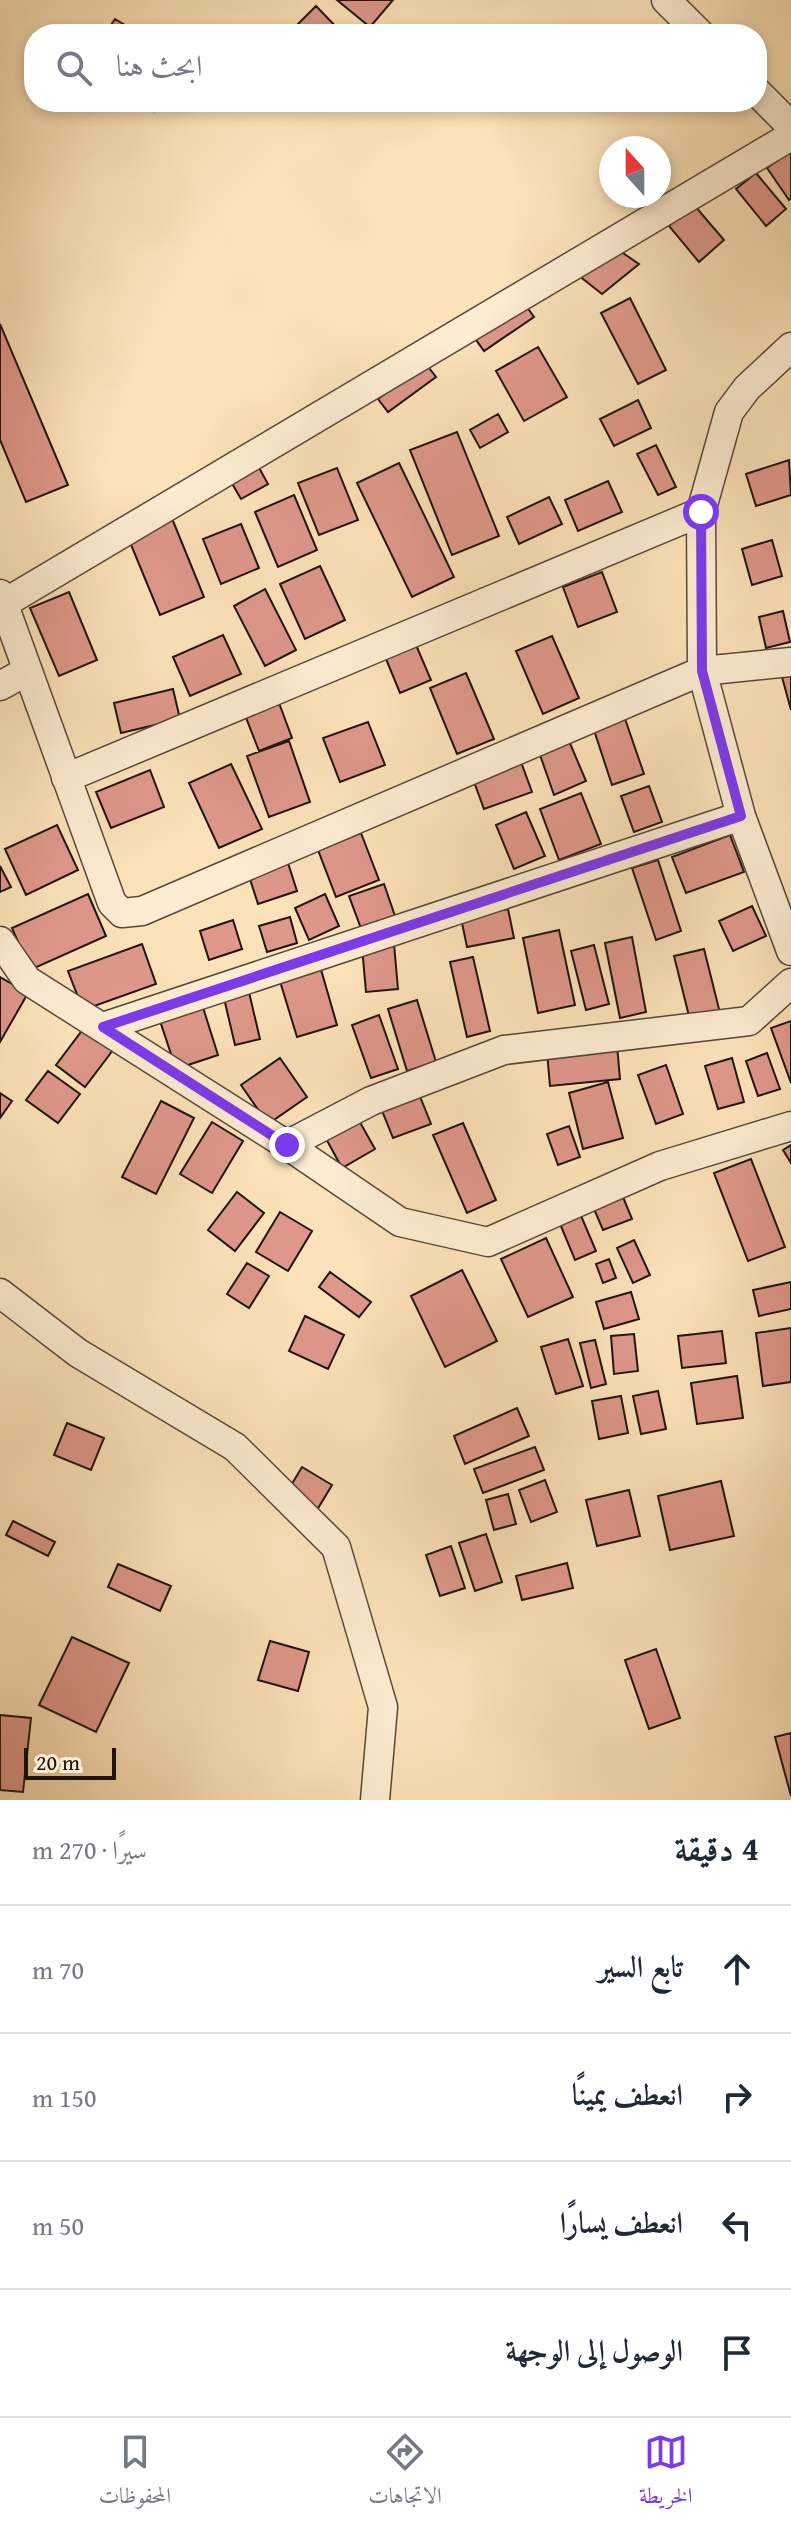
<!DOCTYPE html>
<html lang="ar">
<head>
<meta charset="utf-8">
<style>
  body { margin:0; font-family:"Gentium Book Plus",Amiri,serif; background:#f6f6f7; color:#1f2937; direction:rtl }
  .compass { position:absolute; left:599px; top:136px; width:72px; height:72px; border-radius:50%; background:#fff; box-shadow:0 4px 12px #0003; rotate:339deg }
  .scale { position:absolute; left:24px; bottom:20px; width:92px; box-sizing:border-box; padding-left:8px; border:4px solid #1f1410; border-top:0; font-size:22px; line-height:28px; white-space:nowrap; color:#1f1410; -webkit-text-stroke:6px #fdecd2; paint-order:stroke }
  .stop { position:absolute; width:24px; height:24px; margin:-18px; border:6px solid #7c3aed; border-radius:50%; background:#fff }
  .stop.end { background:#7c3aed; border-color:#fff; box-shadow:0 2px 8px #0008 }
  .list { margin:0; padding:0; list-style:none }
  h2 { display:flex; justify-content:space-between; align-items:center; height:104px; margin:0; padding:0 32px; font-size:34px }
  h2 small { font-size:26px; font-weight:400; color:#747a83 }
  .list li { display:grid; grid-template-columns:52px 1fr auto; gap:24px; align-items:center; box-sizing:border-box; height:128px; padding:0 32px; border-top:2px solid #e0e1e3 }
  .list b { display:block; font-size:30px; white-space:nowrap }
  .list em { font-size:26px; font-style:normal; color:#747a83 }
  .icon { flex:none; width:44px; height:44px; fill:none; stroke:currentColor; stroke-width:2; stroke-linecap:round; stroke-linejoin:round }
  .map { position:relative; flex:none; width:791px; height:1800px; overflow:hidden; direction:ltr }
  .search { position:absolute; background:#fff; box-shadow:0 4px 12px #0003; left:24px; right:24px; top:24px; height:88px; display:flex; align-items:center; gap:20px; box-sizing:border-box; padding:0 28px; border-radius:32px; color:#747a83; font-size:30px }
  .sheet { height:616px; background:#fff }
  nav { display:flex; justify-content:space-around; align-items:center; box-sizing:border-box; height:112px; border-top:2px solid #e0e1e3; background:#fff; font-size:22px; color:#747a83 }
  nav a { display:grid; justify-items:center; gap:4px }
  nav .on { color:#7c3aed }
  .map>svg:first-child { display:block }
  .building { fill:#df978a; stroke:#1f1410; stroke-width:2 }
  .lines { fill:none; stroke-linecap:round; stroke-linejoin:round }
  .minor-casing { stroke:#56483a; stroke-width:31 }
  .minor { stroke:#fdecd2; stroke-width:28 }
  .route { stroke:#7c3aed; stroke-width:10 }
</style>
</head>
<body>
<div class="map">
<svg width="791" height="1800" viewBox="0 0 791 1800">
  <rect width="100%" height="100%" fill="#fce2b9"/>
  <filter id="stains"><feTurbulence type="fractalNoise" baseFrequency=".0025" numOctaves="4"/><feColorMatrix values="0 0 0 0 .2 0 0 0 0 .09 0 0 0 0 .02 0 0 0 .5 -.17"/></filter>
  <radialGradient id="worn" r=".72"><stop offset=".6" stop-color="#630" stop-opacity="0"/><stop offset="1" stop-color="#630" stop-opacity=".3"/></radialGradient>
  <path class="building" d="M337,0H393L370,27Z
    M316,6L343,34H299L293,29Z
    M115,19L135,31L133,34H105Z
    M142,102H160L154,111Z
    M791,151V198L789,200L767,168Z
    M756,173L786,209L766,226L736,189Z
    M694,205L724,240L699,262L669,226Z
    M614,247L639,264L602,294L578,275Z
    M630,298L666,370L638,384L601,313Z
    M524,303L534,317L484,351L474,337Z
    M0,324L68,485L26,502L0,440Z
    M538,347L567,397L524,421L496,371Z
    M426,364L436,377L388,412L378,399Z
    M638,400L651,428L614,446L600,419Z
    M498,414L508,432L480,448L470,430Z
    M457,432L499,536L452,555L410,450Z
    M656,445L676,487L658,495L637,454Z
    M789,460L791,495L756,506L746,474Z
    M399,463L454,577L412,597L357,483Z
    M257,464L268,484L241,499L230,480Z
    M337,468L358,520L319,535L298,483Z
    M608,481L622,512L578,531L565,500Z
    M294,495L317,550L278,567L255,512Z
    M549,497L562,524L519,544L507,517Z
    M171,516L204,597L160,615L127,535Z
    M241,524L259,568L221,584L203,539Z
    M772,540L782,576L752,585L742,549Z
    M320,566L345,620L305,639L280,584Z
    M602,572L617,612L578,627L563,587Z
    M265,589L296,650L265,666L234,606Z
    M69,592L97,660L59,676L30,608Z
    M783,611L790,642L766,648L759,617Z
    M223,635L241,674L190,696L173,657Z
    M552,636L579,698L543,714L516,651Z
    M416,645L431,680L400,693L386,659Z
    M466,673L494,739L457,754L430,688Z
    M791,674V710L782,677Z
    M173,689L180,719L121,733L114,703Z
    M279,703L292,738L259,751L245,715Z
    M623,713L644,774L612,785L592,724Z
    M368,722L385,765L340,782L323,738Z
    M289,741L310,802L269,817L247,756Z
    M569,741L586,781L554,795L539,752Z
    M521,762L532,792L484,809L473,779Z
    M231,764L262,829L219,848L189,783Z
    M150,770L164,807L111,828L96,792Z
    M649,786L662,822L634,832L621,796Z
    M581,793L601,844L559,860L540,809Z
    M526,812L545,856L514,869L496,825Z
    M57,825L78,870L26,895L5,849Z
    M361,833L379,880L336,897L318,850Z
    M730,835L744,872L686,893L672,857Z
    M658,860L681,931L656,940L632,868Z
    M288,863L297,891L258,904L249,876Z
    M0,866L11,887L0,892Z
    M384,884L396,919L362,931L349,896Z
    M88,894L106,936L30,970L12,928Z
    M325,894L339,926L309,940L295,908Z
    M752,906L766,936L733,951L719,921Z
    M508,909L514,938L467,947L461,918Z
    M290,917L297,943L267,952L259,926Z
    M233,920L242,949L209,960L200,931Z
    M559,930L575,1005L538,1013L523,938Z
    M632,937L646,1012L620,1018L605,943Z
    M142,944L156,984L83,1010L68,971Z
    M394,944L398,989L366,992L362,947Z
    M594,945L609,1004L586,1010L571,951Z
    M704,949L720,1013L690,1020L674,956Z
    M473,957L490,1031L467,1037L450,962Z
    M320,966L337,1025L297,1037L279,978Z
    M0,977L28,993L0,1042Z
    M248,988L260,1039L235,1045L223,994Z
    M200,998L218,1055L176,1069L157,1012Z
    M417,1000L436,1062L407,1071L388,1009Z
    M379,1015L398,1069L371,1078L352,1025Z
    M791,1021V1083L771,1028Z
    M84,1028L113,1050L85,1087L56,1065Z
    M617,1045L620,1079L550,1086L547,1052Z
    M767,1053L780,1089L758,1096L746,1061Z
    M280,1058L307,1097L268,1124L241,1085Z
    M732,1058L744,1102L718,1109L705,1066Z
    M666,1065L683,1114L656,1124L638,1075Z
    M48,1071L80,1094L58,1123L26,1100Z
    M608,1082L623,1138L583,1149L569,1093Z
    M0,1093L12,1101L0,1118Z
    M419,1094L431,1124L393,1138L381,1108Z
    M161,1101L194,1118L156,1194L122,1177Z
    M357,1117L375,1149L342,1168L324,1135Z
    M212,1122L243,1141L212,1193L180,1174Z
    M463,1123L496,1200L467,1213L433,1135Z
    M569,1126L580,1157L558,1165L547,1134Z
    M791,1145V1163L783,1150Z
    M751,1159L785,1247L748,1261L714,1173Z
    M237,1192L264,1213L235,1251L208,1230Z
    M623,1197L632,1219L603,1230L594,1209Z
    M579,1211L596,1251L575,1260L558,1219Z
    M280,1212L312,1231L288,1271L256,1252Z
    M546,1238L573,1297L528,1317L501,1259Z
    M634,1240L650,1275L633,1283L617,1248Z
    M609,1259L616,1278L603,1283L596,1264Z
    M247,1263L269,1276L249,1308L227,1294Z
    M462,1270L497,1341L445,1367L411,1296Z
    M330,1272L371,1302L359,1317L319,1287Z
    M791,1282V1309L759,1316L753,1290Z
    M631,1292L639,1319L604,1329L596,1302Z
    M305,1316L344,1335L328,1369L289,1351Z
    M791,1328V1382L763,1386L756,1333Z
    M722,1331L726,1363L682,1368L678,1336Z
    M634,1334L638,1371L614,1374L611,1336Z
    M568,1339L583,1386L556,1394L541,1347Z
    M595,1340L606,1384L591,1388L580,1343Z
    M737,1376L743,1418L697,1424L691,1383Z
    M658,1391L666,1429L641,1434L633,1396Z
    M621,1396L628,1433L599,1439L592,1401Z
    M517,1408L529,1436L465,1464L454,1436Z
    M67,1423L104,1438L91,1470L54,1455Z
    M535,1447L544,1470L483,1493L474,1469Z
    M302,1467L332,1485L308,1525L278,1507Z
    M545,1480L557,1512L531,1522L519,1490Z
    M721,1481L734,1536L670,1550L658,1496Z
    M629,1490L640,1536L597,1546L586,1500Z
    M508,1494L516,1524L494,1530L486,1500Z
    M13,1521L55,1542L48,1556L6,1535Z
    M486,1534L502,1582L475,1591L459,1543Z
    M451,1546L465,1588L440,1596L426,1555Z
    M567,1563L573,1588L522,1600L516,1576Z
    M118,1564L171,1586L160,1611L108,1587Z
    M72,1637L129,1663L96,1732L39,1705Z
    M270,1641L309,1652L298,1691L258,1680Z
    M656,1649L680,1718L649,1729L625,1660Z
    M0,1715L31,1718L23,1792L0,1790Z
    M791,1733V1796L775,1737Z"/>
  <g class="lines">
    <defs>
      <path id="minor" d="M666,0L700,34
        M757,92L791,126
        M791,347L747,388L729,412L701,512L702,671L741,816L791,951
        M0,594L112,903L122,913L142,911L702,671L791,662
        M3,604L791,136
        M0,686L27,671
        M66,778L701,512
        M0,941L27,980L287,1145L400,1222L488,1242L660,1166L791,1126
        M103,1027L741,816
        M287,1145L371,1101L504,1050L749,1021L791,983
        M0,1293L78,1353L235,1447L336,1547L383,1707L375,1800"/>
    </defs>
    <use href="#minor" class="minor-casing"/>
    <use href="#minor" class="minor"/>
  </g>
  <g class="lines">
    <path class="route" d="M287,1145L103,1027L741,816L702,671L701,512"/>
  </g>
  <rect width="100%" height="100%" filter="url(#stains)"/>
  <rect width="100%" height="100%" fill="url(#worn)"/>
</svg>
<svg class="compass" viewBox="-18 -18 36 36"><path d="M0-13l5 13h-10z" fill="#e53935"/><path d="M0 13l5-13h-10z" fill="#747a83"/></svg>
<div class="scale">20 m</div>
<div class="stop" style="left:701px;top:512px"></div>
<div class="stop end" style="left:287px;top:1145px"></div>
<div class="search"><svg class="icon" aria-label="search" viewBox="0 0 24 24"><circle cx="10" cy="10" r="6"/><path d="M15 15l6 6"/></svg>ابحث هنا</div>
</div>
<section class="sheet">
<h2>4 دقيقة<small>سيرًا · 270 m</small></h2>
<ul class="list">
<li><svg class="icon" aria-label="ahead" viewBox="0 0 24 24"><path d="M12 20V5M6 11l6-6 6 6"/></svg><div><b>تابع السير</b></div><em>70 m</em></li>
<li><svg class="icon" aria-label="right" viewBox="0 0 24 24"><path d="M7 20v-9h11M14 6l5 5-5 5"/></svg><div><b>انعطف يمينًا</b></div><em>150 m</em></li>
<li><svg class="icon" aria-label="left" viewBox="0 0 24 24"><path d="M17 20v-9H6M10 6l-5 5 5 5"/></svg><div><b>انعطف يسارًا</b></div><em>50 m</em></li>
<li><svg class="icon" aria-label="arrive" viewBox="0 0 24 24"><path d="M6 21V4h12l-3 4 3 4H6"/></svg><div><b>الوصول إلى الوجهة</b></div></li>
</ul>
</section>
<nav>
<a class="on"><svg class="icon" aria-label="map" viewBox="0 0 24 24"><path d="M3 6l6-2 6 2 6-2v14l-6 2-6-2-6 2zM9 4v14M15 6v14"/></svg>الخريطة</a>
<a><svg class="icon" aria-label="directions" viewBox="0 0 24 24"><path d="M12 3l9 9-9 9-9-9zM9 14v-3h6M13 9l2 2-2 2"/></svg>الاتجاهات</a>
<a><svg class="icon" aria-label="saved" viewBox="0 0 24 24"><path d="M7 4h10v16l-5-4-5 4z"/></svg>المحفوظات</a>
</nav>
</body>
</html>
